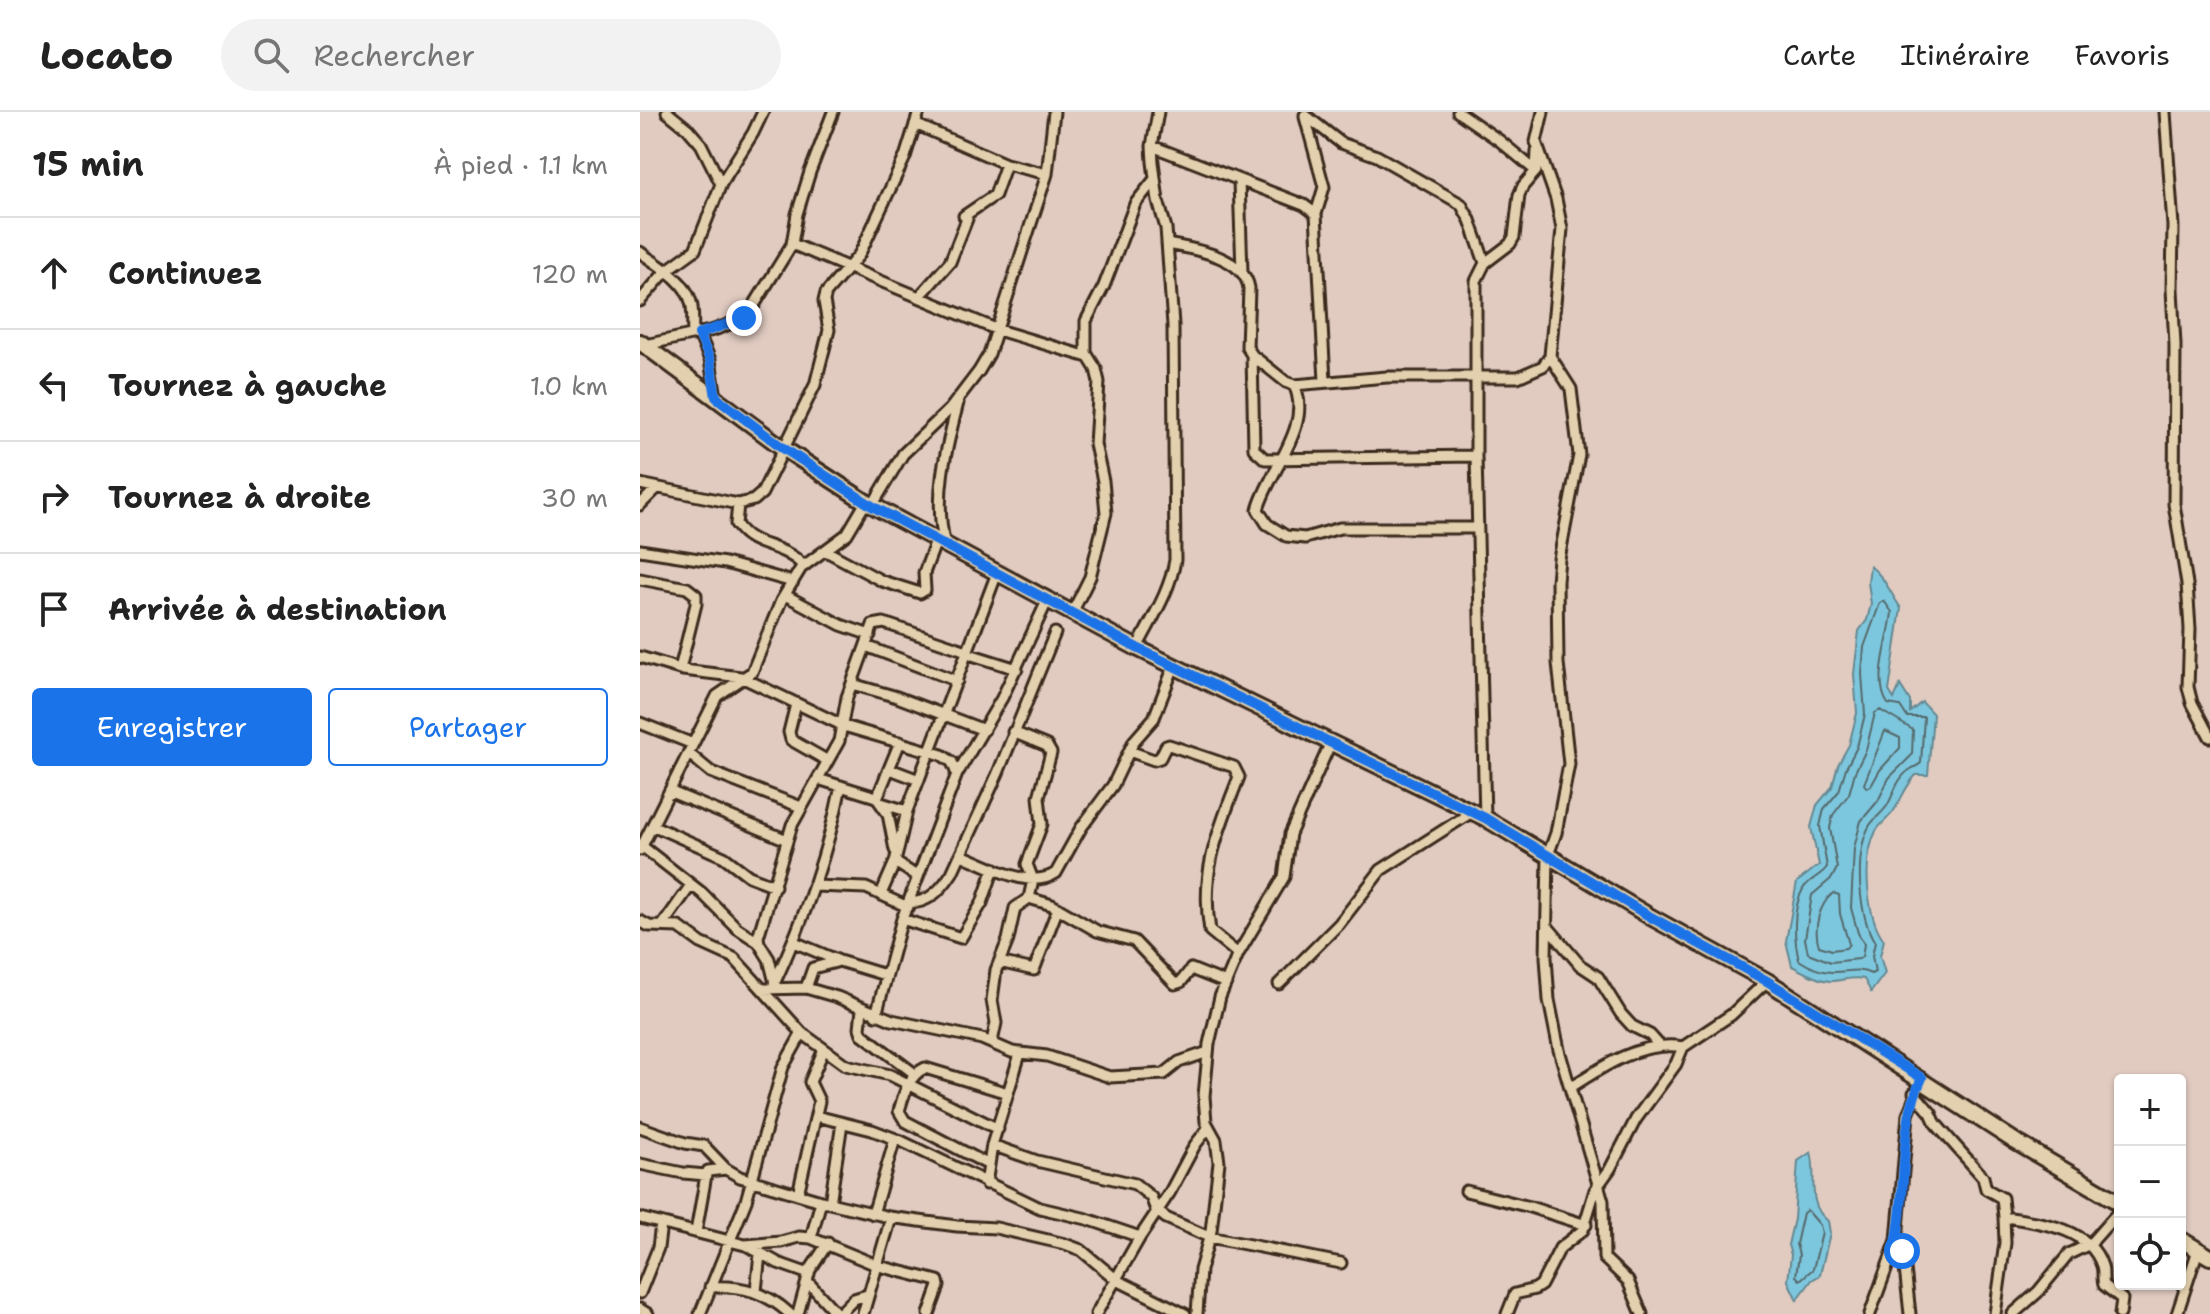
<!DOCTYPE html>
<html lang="fr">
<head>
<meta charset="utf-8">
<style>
  body { margin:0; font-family:"Shantell Sans",sans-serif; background:#f2f2f2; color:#222 }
  .controls { position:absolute; right:24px; bottom:24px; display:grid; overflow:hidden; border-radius:8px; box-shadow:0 2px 6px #0004 }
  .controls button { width:72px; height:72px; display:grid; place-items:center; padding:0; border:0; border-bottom:2px solid #e0e0e0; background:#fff; color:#222; font:40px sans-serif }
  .stop { position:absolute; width:24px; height:24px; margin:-18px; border:6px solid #1a73e8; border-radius:50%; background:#fff }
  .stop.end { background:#1a73e8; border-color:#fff; box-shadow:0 2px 8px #0008 }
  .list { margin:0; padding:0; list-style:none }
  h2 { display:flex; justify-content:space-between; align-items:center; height:104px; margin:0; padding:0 32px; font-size:34px }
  h2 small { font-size:26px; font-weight:400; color:#767676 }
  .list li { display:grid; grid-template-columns:52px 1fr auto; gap:24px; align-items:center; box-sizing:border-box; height:112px; padding:0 32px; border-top:2px solid #e0e0e0 }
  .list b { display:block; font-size:30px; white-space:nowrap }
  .list em { font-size:26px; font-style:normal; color:#767676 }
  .actions { display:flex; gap:16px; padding:24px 32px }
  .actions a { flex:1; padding:18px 0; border:2px solid #1a73e8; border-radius:8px; text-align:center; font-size:28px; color:#1a73e8 }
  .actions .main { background:#1a73e8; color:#fff }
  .icon { flex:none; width:44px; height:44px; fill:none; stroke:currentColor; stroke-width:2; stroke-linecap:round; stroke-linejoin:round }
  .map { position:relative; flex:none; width:1570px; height:1202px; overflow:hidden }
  header { display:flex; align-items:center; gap:48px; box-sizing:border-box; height:112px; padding:0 40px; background:#fff; border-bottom:2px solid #e0e0e0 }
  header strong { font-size:38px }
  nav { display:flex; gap:44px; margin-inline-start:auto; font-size:28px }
  .search { width:560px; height:72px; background:#f2f2f2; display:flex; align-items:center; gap:20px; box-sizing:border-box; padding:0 28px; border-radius:44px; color:#767676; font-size:30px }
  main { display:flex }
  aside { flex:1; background:#fff }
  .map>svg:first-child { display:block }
  .water { fill:#7dc7de; stroke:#638891; stroke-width:2 }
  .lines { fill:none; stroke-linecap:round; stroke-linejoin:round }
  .shore { stroke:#55696b; stroke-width:2 }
  .street-casing { stroke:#3b2a1e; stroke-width:15 }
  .secondary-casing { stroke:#3b2a1e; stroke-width:20 }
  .street { stroke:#e3d0ae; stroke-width:9 }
  .secondary { stroke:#e3d0ae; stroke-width:14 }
  .route { stroke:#1a73e8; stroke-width:10 }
</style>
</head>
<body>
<header>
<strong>Locato</strong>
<div class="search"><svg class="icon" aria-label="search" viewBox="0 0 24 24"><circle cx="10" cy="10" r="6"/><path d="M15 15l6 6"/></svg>Rechercher</div>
<nav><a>Carte</a><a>Itinéraire</a><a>Favoris</a></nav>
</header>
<main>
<aside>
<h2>15 min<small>À pied · 1.1 km</small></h2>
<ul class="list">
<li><svg class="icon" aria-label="ahead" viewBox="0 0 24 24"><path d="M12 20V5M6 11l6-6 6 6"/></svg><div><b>Continuez</b></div><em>120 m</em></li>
<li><svg class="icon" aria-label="left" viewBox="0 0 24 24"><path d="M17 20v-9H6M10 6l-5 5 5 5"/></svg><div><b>Tournez à gauche</b></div><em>1.0 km</em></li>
<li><svg class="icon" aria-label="right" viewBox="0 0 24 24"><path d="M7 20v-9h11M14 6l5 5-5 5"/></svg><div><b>Tournez à droite</b></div><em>30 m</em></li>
<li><svg class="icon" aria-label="arrive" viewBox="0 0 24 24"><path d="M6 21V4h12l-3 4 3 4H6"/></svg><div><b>Arrivée à destination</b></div></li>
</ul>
<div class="actions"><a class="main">Enregistrer</a><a>Partager</a></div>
</aside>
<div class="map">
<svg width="1570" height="1202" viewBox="0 0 1570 1202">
  <rect width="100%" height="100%" fill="#e1cbc1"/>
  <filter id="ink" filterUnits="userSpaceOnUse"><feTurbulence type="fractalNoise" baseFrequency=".0125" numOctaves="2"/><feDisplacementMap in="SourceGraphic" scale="16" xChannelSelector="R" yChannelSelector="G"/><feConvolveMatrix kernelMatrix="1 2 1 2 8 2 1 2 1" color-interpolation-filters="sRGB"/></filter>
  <g filter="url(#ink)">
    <path class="water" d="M1230,454C1245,465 1250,481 1261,496L1249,579L1254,587L1260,573L1270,589V600L1282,590L1293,602L1288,663H1276C1264,676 1262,687 1253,700C1248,707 1240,712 1236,719C1222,747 1226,804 1244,828L1240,844L1245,861L1231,880L1224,867C1211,864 1202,869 1190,869C1177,868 1164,860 1152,854L1146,829L1157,770L1179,753L1171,715L1177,693L1192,675L1198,653L1209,633L1217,601L1214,562L1219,519L1227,508L1231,492L1228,470Z
      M1171,1040C1178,1064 1165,1091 1188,1109L1190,1121L1180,1163L1172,1168L1157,1188L1148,1169L1151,1143L1148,1133L1154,1107L1158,1049Z"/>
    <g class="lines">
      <path class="shore" d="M1244,489L1252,500C1250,526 1232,569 1248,592L1260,594L1267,605H1284L1281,651C1278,654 1274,655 1271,657C1257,665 1254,682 1247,694C1242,701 1235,706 1230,713C1214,740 1218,805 1235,830L1232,844L1235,860L1231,862C1216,855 1206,861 1191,860C1180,860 1168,854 1159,848C1154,828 1152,796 1163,777C1168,768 1181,764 1187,755L1180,714L1184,697L1199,679L1206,656L1217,635L1225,602L1222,562L1224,535L1240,491Z
        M1240,598L1273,618L1272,643L1249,666L1238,689L1221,709L1214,736L1211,796L1218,821L1224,832L1222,845L1219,847L1191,850L1168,841L1165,827L1172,783L1192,766L1197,756L1190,716L1193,703L1209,682L1215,660L1226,638L1235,601Z
        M1245,619L1260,626V636L1240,658L1231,674L1227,676L1224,672Z
        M1193,781L1199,783L1200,802L1209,832L1206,836L1192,838L1179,834C1173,816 1179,793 1193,781Z
        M1167,1098L1180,1113L1182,1121L1173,1157L1160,1168L1156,1164L1159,1143L1156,1132L1163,1101Z"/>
      <defs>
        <path id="street" d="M818,0L860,29L896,59
          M1525,0L1533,114L1532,177L1535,233L1534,392L1547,472L1550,517L1548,575L1552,591L1570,625
          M665,3L701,31L737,44L821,92L830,108L845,151
          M665,5L684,75L676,102
          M275,12L366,52L407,62
          M512,34L664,93L676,102L685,269
          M599,69L602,160
          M81,72L113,21L123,0
          M324,104L355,83L366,52
          M152,132L358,218L448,245
          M527,132C553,137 604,144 609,176L607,235L612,243L646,270L654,273L747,265H878L903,254L910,244L922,117L916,87L896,30L903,0
          M0,140C17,153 45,167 51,190C54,200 52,213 53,223
          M280,184L310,150L327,107
          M0,189L26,159L55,138L81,72L61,32L48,17L27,0
          M59,222L70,248L76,285
          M5,233L74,218L95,210L108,203L152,132L157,102L170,60L193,0
          M612,243L614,337L625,347L836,344V169L845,151L870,132L874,125L879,83L883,74L896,59L897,39
          M910,244L931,277L939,343L919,447L917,469L918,551L929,652L916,721L908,743L906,845L909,888L919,938L963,1089L964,1146L988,1169L1002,1202
          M654,273C674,314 627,361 618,398L627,412L646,424L665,426L700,416H837
          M836,344L845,706
          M0,372L98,392L114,388L122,381L175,273L189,218L184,189L186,181L219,143L224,133L265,45L279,0
          M98,392L96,412C113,438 140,429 164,454
          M0,393L17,376
          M232,394L263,342L310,297L339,259L349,242L407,62L414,0
          M305,433C293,386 306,337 318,291
          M0,438L85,451L153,470
          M186,439L242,469L280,481L285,478L284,461L296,429
          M0,467L47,476L56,483V492L40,557
          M145,483L201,513L230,523
          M432,501L450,465L466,401L463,369L455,332L459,270L456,257L446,241V209L464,174L495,92L514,68
          M226,534L317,569
          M497,536C511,508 530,480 535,448L533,213L526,116L518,89L513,50L512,34L518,0
          M326,541L377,557
          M0,545L43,558L101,565L204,614L302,643L312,650L317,662
          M212,572L257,585L344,618
          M156,592L149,620L151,628L188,649
          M0,611L53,632
          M489,639L514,648L520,646L526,634L529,633L594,655L599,665C578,719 560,760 570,819L598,842
          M48,641L71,660L161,695
          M250,657L279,668
          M178,667L236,685L248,702L255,738
          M31,680L147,728
          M237,686L260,630
          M241,691L267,699
          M14,714L84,745L109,764L135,774
          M3,735L62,781L97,816L118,830
          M0,738L77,584L112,560L141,489L161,456L207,422L226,390
          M321,743C348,753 389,779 416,761L441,716L473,673L494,629L514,606L534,554
          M255,750L278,765
          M175,774L226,776L268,795
          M241,782L255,750L267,699L357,461
          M389,786L412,793L457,819L494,829L535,872L541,870L551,857L586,871
          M269,790C288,793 303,775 312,761L358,661L415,521
          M262,807L321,826L342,791L354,756
          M0,809L9,814L39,815L61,831L94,846L162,921L206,953L250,963L358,1017
          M22,814L51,773
          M907,814L940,853L958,865L981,902L992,914L1010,923L1019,933
          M154,830L199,849L245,863
          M359,850L394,858L418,796
          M135,871L129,847L119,831L118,825L152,713L199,629L207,585L233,513L244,511L327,539
          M134,872C164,808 187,744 201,674
          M639,872L699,812L741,758L832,700
          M166,876L173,856L196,850
          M123,877L166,876L197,885L252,908L342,927L372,940L407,944L470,965L524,962L539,950L568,940
          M222,897L220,916L222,922L275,962
          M236,903L262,807L317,662L362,586L408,487
          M352,930L356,911L352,888L356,858L368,828L375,796L389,786L393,768L387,752L402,712L399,685L411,641L407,634L373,620
          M931,975C963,954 1003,928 1043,935
          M1274,981L1291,1001L1296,1012L1343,1065L1346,1077L1362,1086L1364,1105
          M176,1004L232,1018L261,1029L400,1096L447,1107L500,1125
          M0,1015L45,1031L64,1034L86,1057L100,1065L181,1089L249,1105L317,1114L356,1116L425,1132L441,1138L477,1168L545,1202
          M352,1033L397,1049L495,1072L511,1085L516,1098L526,1106L569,1125L701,1151
          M0,1052L43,1061L66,1063L68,1059L86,1057
          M349,1053L352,1033L380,942
          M346,1072L349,1053L265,1009L259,999C264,982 268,964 285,956L368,981
          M826,1079L890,1095L946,1113
          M158,1082L179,989L170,970L184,937
          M190,1091L202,1011
          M233,1102L255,1027
          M0,1106L105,1133L141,1130L159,1125L171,1126L239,1154L298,1169L299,1174L289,1202
          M56,1120L66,1063
          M171,1126L181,1089
          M1256,1131L1264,1147L1270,1202
          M106,1133L138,1151L169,1162
          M168,1170L197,1202
          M70,1175C102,1173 126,1180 150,1202
          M116,1179L120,1142
          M0,1181L18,1136L21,1112
          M0,1197L8,1202
          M60,1202L106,1089L143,955L162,921
          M158,1202L170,1158L188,1131
          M199,1202L214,1187L227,1183
          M223,1202L251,1106
          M456,1202L500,1125L530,1080L555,1033L569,1015
          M557,1202L560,1158L571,1119L579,1050L576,1028L566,1010L564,984L569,932L580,885L598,842L644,765L650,722L691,630
          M867,1202L875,1182L895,1177L901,1173L920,1136L943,1118L955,1078L970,1057L996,1007L1036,952L1043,935L1091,903L1127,869
          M1230,1202L1257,1128L1268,1003L1282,966
          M1355,1202L1365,1131L1364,1105C1398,1110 1450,1115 1462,1154C1464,1160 1462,1167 1464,1173L1482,1187L1480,1202
          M1373,1202L1398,1180L1429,1142L1450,1132L1480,1098
          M1537,1202L1558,1138"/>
        <path id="secondary" d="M0,230L143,336L226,390L497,536L845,706L1009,804L1127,869L1376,1030L1480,1091
          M1540,1127L1570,1145"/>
      </defs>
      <use href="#street" class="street-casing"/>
      <use href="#secondary" class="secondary-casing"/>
      <use href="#street" class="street"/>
      <use href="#secondary" class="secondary"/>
    </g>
  </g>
  <g class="lines" filter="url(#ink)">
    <path class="route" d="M104,206L59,222L70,248L76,285L143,336L232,394L497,536L845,706L1009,804L1127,869L1282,966C1257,1017 1268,1077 1256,1131L1262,1139"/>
  </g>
</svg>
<div class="controls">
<button>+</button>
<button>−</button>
<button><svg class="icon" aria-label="locate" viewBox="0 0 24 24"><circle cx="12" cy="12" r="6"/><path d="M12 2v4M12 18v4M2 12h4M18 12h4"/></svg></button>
</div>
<div class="stop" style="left:1262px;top:1139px"></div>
<div class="stop end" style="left:104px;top:206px"></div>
</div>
</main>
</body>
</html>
